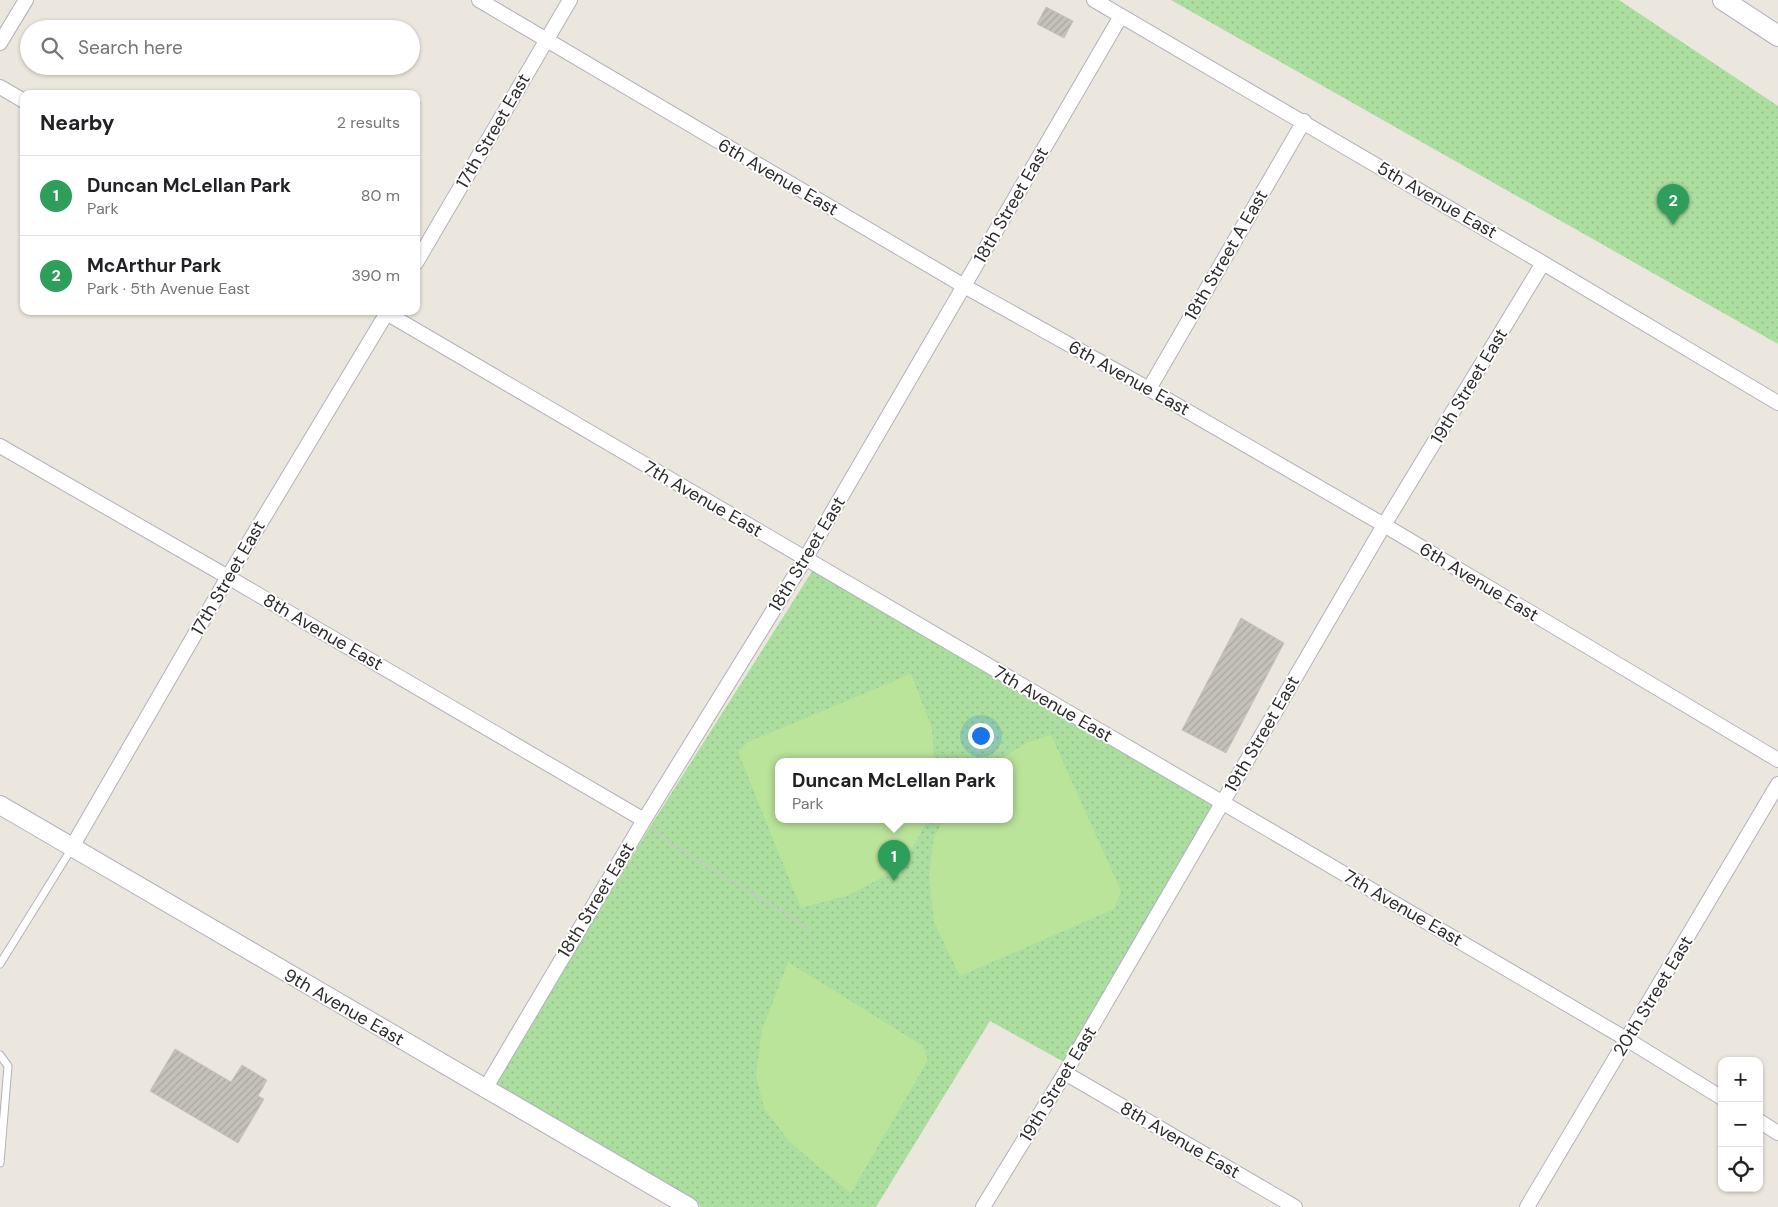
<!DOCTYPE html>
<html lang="en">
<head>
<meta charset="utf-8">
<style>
  body { margin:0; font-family:"DM Sans",sans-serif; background:#f2f2f2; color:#202124 }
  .controls { position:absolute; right:15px; bottom:15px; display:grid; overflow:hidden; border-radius:10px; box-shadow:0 1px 4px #0004 }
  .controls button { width:45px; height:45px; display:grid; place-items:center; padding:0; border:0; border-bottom:1px solid #e0e0e0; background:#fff; color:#202124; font:25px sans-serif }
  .you { position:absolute; left:980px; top:735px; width:18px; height:18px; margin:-12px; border:4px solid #fff; border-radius:50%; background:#1a73e8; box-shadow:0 0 0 8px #1a73e833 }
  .badge { display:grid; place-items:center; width:32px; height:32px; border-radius:50%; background:#0f766e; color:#fff; font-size:16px; font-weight:700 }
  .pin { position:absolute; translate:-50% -41px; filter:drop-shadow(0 1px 2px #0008) }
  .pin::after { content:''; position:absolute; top:26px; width:18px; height:15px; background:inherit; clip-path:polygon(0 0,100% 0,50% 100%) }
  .popup { position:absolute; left:775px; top:758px; width:238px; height:65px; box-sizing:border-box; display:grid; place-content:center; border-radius:10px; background:#fff; filter:drop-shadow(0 1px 4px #0005); font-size:16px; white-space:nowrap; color:#757577 }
  .popup b { font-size:19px; color:#202124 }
  .popup::after { content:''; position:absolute; left:50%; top:100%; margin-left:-10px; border:10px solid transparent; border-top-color:#fff }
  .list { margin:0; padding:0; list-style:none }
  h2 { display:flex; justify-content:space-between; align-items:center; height:65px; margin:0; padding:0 20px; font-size:21px }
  h2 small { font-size:16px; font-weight:400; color:#757577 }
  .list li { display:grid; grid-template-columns:32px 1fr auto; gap:15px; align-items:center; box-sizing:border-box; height:80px; padding:0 20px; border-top:1px solid #e0e0e0 }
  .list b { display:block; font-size:19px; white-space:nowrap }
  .list p { margin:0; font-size:16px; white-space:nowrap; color:#757577 }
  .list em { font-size:16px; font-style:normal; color:#757577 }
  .icon { flex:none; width:28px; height:28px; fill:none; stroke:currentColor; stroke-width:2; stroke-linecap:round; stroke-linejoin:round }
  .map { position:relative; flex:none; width:1778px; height:1207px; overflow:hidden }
  .search { position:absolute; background:#fff; box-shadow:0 1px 4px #0004; left:20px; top:20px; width:400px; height:55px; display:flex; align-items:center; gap:12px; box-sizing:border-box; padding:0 18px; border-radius:28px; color:#757577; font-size:19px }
  .panel { position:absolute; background:#fff; box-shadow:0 1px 4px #0004; left:20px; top:90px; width:400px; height:225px; border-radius:10px }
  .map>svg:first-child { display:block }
  .park { fill:url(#park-dots); fill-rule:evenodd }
  .pitch { fill:#bbe49b }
  .building { fill:url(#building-hatch); stroke:#c7c3b8 }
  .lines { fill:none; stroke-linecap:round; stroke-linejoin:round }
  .service-casing { stroke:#b1b2bd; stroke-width:9 }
  .minor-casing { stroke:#b1b2bd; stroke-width:16 }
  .tertiary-casing { stroke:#b1b2bd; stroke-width:20 }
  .secondary-casing { stroke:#b1b2bd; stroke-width:22 }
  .path { stroke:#c8c8c8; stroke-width:2.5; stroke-dasharray:4 2.5; stroke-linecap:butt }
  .service { stroke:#fff; stroke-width:7 }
  .minor { stroke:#fff; stroke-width:14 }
  .tertiary { stroke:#fff; stroke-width:18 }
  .secondary { stroke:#fff; stroke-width:20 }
  .labels { text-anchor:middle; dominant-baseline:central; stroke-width:4; stroke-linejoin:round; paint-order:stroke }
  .street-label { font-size:18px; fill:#2b2b2b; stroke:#fff }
</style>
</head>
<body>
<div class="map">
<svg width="1778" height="1207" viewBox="0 0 1778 1207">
  <defs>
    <pattern id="park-dots" width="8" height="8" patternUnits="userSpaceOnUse" patternTransform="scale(1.25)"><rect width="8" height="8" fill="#acde9f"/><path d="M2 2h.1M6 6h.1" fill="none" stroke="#94bf89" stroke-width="1.8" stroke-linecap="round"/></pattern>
    <pattern id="building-hatch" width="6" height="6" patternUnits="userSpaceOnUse" patternTransform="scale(1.25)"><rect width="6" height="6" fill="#c4c1b9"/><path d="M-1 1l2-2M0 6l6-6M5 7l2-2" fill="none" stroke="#a9a69f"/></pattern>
  </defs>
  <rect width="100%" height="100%" fill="#ebe7de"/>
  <path class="park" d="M1171,0H1619L1778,106V344Z
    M813,570L1215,806L1064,1062L990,1021L876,1207H702L493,1087L648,830ZM779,762H1009V820H779Z"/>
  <path class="pitch" d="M911,674L932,728L934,762H779V820H928L911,850L879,879L849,895L801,908L738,752L748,742Z
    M1051,735L1121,891L1114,909L960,976L934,922L929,877L933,841L943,820H1009V762H996L1026,743Z
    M788,962L923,1046L928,1060L851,1193L822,1170L789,1141L764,1108L756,1075L762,1030Z"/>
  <path class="building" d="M1046,7L1073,21L1064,38L1037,24Z
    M1241,618L1284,643L1226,753L1182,730Z
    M175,1049L231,1082L242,1065L267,1080L258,1096L264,1099L238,1143L150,1091Z"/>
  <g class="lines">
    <defs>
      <path id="service" d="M0,964L72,848
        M0,1055L8,1066L0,1163"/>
      <path id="minor" d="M479,0L964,286L1149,389L1384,525L1778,760
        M1094,0L1543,263L1778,403
        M0,43L26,0
        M0,87L24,101
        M416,263L570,0
        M383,311L1628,1040L1722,1098
        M1149,389L1304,121
        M0,446L228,577L644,820
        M72,847L228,577L388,311
        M1065,1073L1295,1207
        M485,1089L644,820L805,559L1121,16
        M1759,1121L1778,1133
        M983,1207L1065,1073L1384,525L1543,263
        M1527,1207L1778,784"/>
      <path id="tertiary" d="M0,805L689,1207"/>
      <path id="secondary" d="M1723,0L1778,36"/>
    </defs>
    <use href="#service" class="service-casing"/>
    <use href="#minor" class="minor-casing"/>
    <use href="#tertiary" class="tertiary-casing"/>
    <use href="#secondary" class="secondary-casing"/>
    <path class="path" d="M654,829L668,842L810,929"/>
    <use href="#service" class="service"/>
    <use href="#minor" class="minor"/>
    <use href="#tertiary" class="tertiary"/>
    <use href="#secondary" class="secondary"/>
  </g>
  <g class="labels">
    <g class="street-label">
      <text transform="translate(493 131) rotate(-60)">17th Street East</text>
      <text transform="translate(778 177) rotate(30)">6th Avenue East</text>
      <text transform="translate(1437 200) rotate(30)">5th Avenue East</text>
      <text transform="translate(1011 205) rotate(-60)">18th Street East</text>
      <text transform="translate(1226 255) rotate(-60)">18th Street A East</text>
      <text transform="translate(1129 378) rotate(29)">6th Avenue East</text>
      <text transform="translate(1469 386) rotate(-59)">19th Street East</text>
      <text transform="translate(703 499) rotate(30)">7th Avenue East</text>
      <text transform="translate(807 554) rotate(-59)">18th Street East</text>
      <text transform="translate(228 578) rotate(-60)">17th Street East</text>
      <text transform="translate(1479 582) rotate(31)">6th Avenue East</text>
      <text transform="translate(323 632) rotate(30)">8th Avenue East</text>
      <text transform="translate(1053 704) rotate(30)">7th Avenue East</text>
      <text transform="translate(1262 734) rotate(-60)">19th Street East</text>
      <text transform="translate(596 900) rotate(-59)">18th Street East</text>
      <text transform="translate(1403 908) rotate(30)">7th Avenue East</text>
      <text transform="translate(1653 996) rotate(-59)">20th Street East</text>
      <text transform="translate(344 1007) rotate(30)">9th Avenue East</text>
      <text transform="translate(1058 1084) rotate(-59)">19th Street East</text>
      <text transform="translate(1180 1140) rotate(30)">8th Avenue East</text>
    </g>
  </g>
</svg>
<div class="controls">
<button>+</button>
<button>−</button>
<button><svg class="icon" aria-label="locate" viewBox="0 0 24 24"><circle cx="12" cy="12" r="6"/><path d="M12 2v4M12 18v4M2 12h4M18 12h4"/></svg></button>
</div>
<div class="you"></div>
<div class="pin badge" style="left:894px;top:881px;background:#2e9e5b">1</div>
<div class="popup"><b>Duncan McLellan Park</b>Park</div>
<div class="pin badge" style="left:1673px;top:225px;background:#2e9e5b">2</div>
<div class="search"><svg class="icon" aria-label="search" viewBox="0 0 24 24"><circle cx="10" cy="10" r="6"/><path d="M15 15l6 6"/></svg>Search here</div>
<section class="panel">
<h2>Nearby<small>2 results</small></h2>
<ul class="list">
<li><span class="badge" style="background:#2e9e5b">1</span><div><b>Duncan McLellan Park</b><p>Park</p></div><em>80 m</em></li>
<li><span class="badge" style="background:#2e9e5b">2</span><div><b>McArthur Park</b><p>Park · 5th Avenue East</p></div><em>390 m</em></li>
</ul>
</section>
</div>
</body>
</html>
